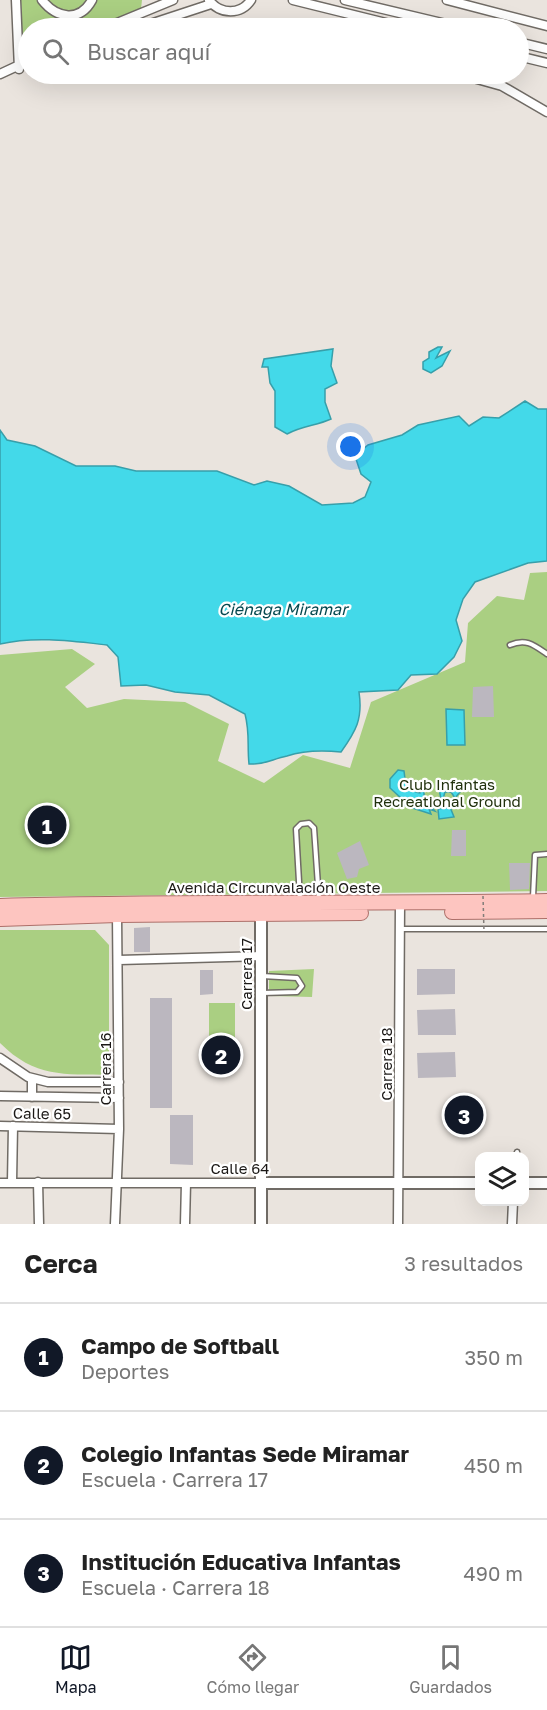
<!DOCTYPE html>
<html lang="es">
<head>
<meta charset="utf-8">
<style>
  body { margin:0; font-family:"Golos Text",sans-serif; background:#f6f6f6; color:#222 }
  .controls { position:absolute; right:18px; bottom:18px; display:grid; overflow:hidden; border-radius:12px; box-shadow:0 6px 24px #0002 }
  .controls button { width:54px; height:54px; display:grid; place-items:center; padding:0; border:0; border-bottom:2px solid #e0e0e0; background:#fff; color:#222; font:30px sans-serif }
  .you { position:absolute; left:351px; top:447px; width:21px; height:21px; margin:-15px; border:4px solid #fff; border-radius:50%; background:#1a73e8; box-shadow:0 0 0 9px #1a73e833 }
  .badge { display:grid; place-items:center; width:39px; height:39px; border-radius:50%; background:#111827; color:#fff; font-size:20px; font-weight:700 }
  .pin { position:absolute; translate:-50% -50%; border:3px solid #fff; box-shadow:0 2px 6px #0006 }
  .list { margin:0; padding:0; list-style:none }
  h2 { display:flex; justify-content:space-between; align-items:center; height:78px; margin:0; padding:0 24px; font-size:26px }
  h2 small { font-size:20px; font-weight:400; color:#767676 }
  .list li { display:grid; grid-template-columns:39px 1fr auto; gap:18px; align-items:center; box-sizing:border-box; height:108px; padding:0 24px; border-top:2px solid #e0e0e0 }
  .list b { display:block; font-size:22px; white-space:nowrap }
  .list p { margin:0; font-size:20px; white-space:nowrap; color:#767676 }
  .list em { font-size:20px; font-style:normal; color:#767676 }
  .icon { flex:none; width:33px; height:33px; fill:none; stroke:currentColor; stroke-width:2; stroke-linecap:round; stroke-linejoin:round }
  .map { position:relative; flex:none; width:547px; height:1224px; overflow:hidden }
  .search { position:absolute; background:#fff; box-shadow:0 6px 24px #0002; left:18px; right:18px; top:18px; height:66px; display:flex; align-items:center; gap:15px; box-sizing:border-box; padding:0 21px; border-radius:33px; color:#767676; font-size:22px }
  .sheet { height:402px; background:#fff }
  nav { display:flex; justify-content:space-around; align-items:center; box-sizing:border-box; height:84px; border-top:2px solid #e0e0e0; background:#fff; font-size:16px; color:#767676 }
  nav a { display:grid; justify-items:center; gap:3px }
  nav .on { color:#111827 }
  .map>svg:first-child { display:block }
  .green { fill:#aacf82 }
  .water { fill:#43d9e9; stroke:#379faa; stroke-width:1.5 }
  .building { fill:#bbb7bf }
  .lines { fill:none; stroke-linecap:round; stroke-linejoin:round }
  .service-casing { stroke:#706b65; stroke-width:7 }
  .minor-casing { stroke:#706b65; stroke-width:11 }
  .tertiary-casing { stroke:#706b65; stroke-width:14 }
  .primary-casing { stroke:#ad6f69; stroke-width:16 }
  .service { stroke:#fff; stroke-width:4 }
  .minor { stroke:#fff; stroke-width:8 }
  .tertiary { stroke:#fff; stroke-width:10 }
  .primary { stroke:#fdc5c0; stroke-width:14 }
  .path-bridge { stroke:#827d79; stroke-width:1.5; stroke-dasharray:3 3; stroke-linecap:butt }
  .labels { text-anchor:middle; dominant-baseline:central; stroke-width:4.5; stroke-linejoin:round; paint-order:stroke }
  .park-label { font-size:15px; fill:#20300c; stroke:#fff }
  .street-label { font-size:15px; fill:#1b1816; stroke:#fff }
  .water-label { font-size:16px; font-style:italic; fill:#054950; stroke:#fff }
</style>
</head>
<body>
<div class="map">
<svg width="547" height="1224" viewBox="0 0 547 1224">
  <rect width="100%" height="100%" fill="#eae4de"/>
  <path class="green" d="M21,0H142L141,9L93,28H28V54L23,57Z
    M547,572V891L0,897V655L72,649L95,664L65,687L87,708L124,699L185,702L229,724L218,761L264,783L303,755L350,768L371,702L465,662L468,623L497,596L524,600L530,573Z
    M0,930H95L109,945V1075C64,1074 35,1078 0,1043Z
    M314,969L312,997L269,996V971Z
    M209,1003H235V1044H209Z"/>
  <path class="water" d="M438,347H442L436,358L450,351L442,366L431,373L423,369V362L429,358V352Z
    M333,349L331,366L337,383L325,389V402L331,419C316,426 304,425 287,434L275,427V391L270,383L268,367H262L264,359Z
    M525,401L538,409H547V561L528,563L475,582L463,599L456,620L462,641L454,657L437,674L411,675L398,690L359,692C363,719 356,731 341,752C322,750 305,750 287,756C272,759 265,765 249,764C247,745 250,733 245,714L209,695L175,692L146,685L121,686L118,657L107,645C71,641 35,636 0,644V430L7,440L35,446L76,466H115L136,471H217L254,485L267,481L289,486L322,505L353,503L365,497L371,482L361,474L355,456L368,445L402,435L418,425L459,416L469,426L483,417L499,418Z
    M446,709L464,710L465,745H447Z
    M398,770L404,771L405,779L416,792L420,793L424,789V799L435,811L429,809L431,814L403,805L402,799L390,788V779Z
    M445,786L457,787L460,792L455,798L451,792H445L443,799H441L439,789Z
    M450,807L454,817L439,819L438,809Z"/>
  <path class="building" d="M493,686L494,717H472L473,687Z
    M452,830H466V856H451Z
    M360,841L369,865L359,869L357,877L347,879L337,853Z
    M509,863H530L529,889L510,890Z
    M150,927V952H134V928Z
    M417,969H455V994L417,995Z
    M200,970H213V994L200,995Z
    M150,998H172V1108H150Z
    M455,1009L456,1035H418L417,1010Z
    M455,1052L456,1077L418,1078L417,1053Z
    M170,1115H193V1165L170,1164Z"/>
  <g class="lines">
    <defs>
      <path id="service" d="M510,645C526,638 534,645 547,654
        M533,897L535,855L547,854
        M300,899L296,829L301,824L309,823L314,828L319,900
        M400,929H547
        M262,993L297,992L302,986L297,978L262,976
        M516,1156L517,1152"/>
      <path id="minor" d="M16,0L19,69
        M42,0C57,19 80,22 92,0
        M209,0C220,15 241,15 251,0
        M293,0L406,28
        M345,0L463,28
        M447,0L547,26
        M74,17L79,28
        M105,28L173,0
        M138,28L211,4
        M518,42L547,49
        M518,56L547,63
        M0,74L28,61
        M459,74L502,86L547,112
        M119,960L262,956
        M0,1058L28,1077L48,1082H119
        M0,1096L119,1098
        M32,1097V1078
        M0,1126L119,1129
        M12,1182L13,1126
        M38,1182L39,1224
        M0,1183H261
        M115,1224L119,1129L117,915
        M185,1224L186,1183
        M398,1224L400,904
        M512,1224L513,1202"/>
      <path id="tertiary" d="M261,1183H480
        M524,1183H547
        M261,1224V907"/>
      <path id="primary" d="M0,906C182,901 365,904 547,901
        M452,912L547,911
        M0,919L117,915L361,913"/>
    </defs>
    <use href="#service" class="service-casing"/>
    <use href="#minor" class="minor-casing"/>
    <use href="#tertiary" class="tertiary-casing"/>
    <use href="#primary" class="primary-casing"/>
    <use href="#service" class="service"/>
    <use href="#minor" class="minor"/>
    <use href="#tertiary" class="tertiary"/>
    <use href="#primary" class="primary"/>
    <path class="path-bridge" d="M483,896L484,932"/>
  </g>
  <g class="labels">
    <g class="park-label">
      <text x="447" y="784">Club Infantas<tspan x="447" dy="17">Recreational Ground</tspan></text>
    </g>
    <g class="street-label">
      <text x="274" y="887">Avenida Circunvalación Oeste</text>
      <text transform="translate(246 974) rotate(-90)">Carrera 17</text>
      <text transform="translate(386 1064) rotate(-90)">Carrera 18</text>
      <text transform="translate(105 1069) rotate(-90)">Carrera 16</text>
      <text transform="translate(42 1113) rotate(1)">Calle 65</text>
      <text x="240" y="1168">Calle 64</text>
    </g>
    <g class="water-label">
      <text x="283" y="609">Ciénaga Miramar</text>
    </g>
  </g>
</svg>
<div class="controls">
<button><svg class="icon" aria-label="layers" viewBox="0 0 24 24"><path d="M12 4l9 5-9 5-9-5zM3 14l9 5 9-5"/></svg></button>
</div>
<div class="you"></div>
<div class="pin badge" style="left:47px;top:825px">1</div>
<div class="pin badge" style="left:221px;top:1055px">2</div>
<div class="pin badge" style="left:464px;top:1115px">3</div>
<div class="search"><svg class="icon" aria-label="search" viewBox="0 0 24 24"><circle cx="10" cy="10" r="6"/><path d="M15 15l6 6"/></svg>Buscar aquí</div>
</div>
<section class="sheet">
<h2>Cerca<small>3 resultados</small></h2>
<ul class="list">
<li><span class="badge">1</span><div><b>Campo de Softball</b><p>Deportes</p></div><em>350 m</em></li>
<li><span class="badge">2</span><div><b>Colegio Infantas Sede Miramar</b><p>Escuela · Carrera 17</p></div><em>450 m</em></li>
<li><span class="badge">3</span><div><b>Institución Educativa Infantas</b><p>Escuela · Carrera 18</p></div><em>490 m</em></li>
</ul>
</section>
<nav>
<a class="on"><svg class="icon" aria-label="map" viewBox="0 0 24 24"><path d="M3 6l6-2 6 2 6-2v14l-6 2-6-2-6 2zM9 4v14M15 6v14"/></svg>Mapa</a>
<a><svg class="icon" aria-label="directions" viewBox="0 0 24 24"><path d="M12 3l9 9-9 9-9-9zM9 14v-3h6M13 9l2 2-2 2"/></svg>Cómo llegar</a>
<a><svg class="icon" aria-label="saved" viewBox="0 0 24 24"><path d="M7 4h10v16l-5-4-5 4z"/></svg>Guardados</a>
</nav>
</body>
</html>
